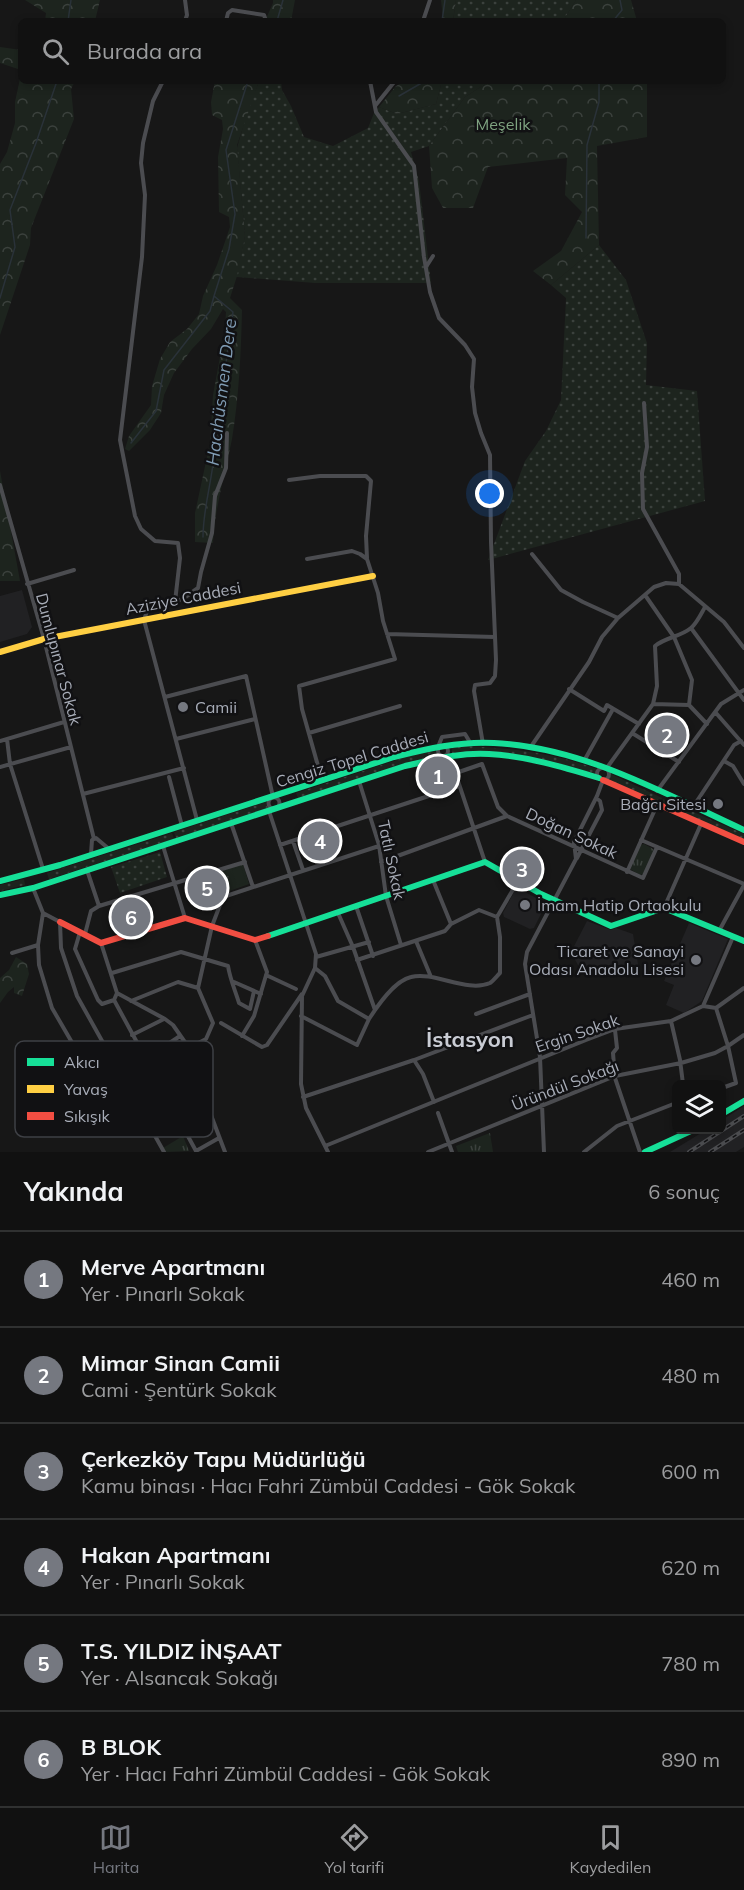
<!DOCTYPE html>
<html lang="tr">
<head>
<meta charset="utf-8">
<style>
  body { margin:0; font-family:Mulish,sans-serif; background:#1a1a1a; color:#f1f3f6 }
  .controls { position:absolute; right:18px; bottom:18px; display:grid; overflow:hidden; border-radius:9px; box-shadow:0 3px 9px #0003 }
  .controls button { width:54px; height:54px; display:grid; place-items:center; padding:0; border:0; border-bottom:2px solid #303131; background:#111; color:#f1f3f6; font:30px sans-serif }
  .you { position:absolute; left:490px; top:494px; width:21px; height:21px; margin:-15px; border:4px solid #fff; border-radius:50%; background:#1a73e8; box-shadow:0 0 0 9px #1a73e833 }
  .badge { display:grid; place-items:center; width:39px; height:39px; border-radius:50%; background:#757880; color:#fff; font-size:20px; font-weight:700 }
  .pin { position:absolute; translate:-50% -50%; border:3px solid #fff; box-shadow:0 2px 6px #0006 }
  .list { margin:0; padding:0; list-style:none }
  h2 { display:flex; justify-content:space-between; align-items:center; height:78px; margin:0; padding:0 24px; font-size:26px }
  h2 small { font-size:20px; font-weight:400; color:#9c9d9f }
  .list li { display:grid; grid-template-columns:39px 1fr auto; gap:18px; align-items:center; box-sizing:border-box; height:96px; padding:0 24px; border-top:2px solid #303131 }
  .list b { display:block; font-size:22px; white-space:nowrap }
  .list p { margin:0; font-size:20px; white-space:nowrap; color:#9c9d9f }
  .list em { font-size:20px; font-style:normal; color:#9c9d9f }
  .icon { flex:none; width:33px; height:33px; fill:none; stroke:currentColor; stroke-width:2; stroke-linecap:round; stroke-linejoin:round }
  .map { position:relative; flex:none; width:744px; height:1152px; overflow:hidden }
  .search { position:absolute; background:#111; box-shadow:0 3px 9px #0003; left:18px; right:18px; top:18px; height:66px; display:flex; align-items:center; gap:15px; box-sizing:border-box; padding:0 21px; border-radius:9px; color:#9c9d9f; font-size:22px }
  .sheet { height:654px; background:#111 }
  nav { display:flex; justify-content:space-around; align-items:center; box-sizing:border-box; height:84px; border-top:2px solid #303131; background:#111; font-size:16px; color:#9c9d9f }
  nav a { display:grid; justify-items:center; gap:3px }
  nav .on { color:#757880 }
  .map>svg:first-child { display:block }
  .built { fill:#212123 }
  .grass { fill:url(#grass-dots) }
  .forest { fill:url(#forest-crowns) }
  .park { fill:url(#park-tufts) }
  .garden { fill:#1d241e }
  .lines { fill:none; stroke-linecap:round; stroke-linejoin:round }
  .stream { stroke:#2a3239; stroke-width:1.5 }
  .street { stroke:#4b4c50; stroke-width:4 }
  .fast { stroke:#16e098; stroke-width:6 }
  .slow { stroke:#ffcf43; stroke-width:6 }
  .jam { stroke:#f24e42; stroke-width:6 }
  .rail-casing { stroke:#4b4c4f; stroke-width:4 }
  .rail { stroke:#111113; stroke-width:1.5; stroke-dasharray:4.5; stroke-linecap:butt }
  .poi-dot { fill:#757880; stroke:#111113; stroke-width:2 }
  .labels { text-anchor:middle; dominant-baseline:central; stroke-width:5; stroke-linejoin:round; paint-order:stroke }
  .park-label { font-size:16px; fill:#7fa381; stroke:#111113 }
  .street-label { font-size:16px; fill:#a8adb8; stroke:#111113 }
  .poi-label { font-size:16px; fill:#a8adb8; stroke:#111113; text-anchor:start }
  .water-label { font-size:18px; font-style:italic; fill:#7f9bb3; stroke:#111113 }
  .district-label { font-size:22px; font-weight:bold; fill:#c9ccd4; stroke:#111113 }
  .key { fill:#111113; stroke:#3e4045; stroke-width:1.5 }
  .key-label { font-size:16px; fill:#a8adb8 }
</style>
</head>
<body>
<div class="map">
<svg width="744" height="1152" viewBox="0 0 744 1152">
  <defs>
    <pattern id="grass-dots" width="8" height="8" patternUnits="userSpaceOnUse" patternTransform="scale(1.5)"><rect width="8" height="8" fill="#1d241e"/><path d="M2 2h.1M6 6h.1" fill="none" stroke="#3b413d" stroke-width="1.8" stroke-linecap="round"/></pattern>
    <pattern id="forest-crowns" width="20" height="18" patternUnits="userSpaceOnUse" patternTransform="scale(1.5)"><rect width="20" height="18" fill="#1d241e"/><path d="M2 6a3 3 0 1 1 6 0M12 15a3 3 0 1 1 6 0" fill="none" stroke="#3b413d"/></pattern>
    <pattern id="park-tufts" width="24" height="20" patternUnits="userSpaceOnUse" patternTransform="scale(1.5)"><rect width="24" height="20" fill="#1d241e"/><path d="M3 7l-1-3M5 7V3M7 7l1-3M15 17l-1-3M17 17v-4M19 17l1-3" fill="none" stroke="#3b413d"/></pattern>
  </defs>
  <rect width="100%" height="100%" fill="#171717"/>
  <path class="built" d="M22,590L32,627L27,634L0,642V596Z
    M519,889L542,901L543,910L534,928L530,929L504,917L503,913L515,890Z
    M587,921L611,930L616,928L633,934L639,970L580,969L571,952Z
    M689,923L728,939L702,1001L684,1013L666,1005L674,985L664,981Z
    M744,1106V1147L736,1152H670L706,1130H722V1120Z"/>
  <path class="grass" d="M456,0H576L563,21H453Z
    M265,81H281L282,90L291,106L304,137L333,146L368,128L374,113L379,107L397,114L436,104L442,81H490L465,97L429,146L411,152L419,181L431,283H315L236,277L245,236L237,148L248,109L258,84Z
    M599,245L626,280L647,343L646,385L697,391L705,501L488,560L525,461L546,431L561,400L566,298L551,285Z
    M462,746C512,748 549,752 597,769L595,774C549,759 501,748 452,753V747Z
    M436,751V756L413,761L298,798L296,793L409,756Z
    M611,774L662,798L660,803L608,780Z
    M663,799L744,834V841L661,805Z
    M266,802L268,808L176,838L174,832Z
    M172,833L174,839L49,879L47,873Z
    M160,852L167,877L120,893L111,867Z
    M24,879L25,885L0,891V885Z"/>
  <path class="forest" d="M25,0H100L95,21H45L46,13Z
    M273,0H295L291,21H265L273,3Z
    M441,0H456L453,21H441L443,18Z
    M576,0H631L637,21H563Z
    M0,47L21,50V70L0,63Z
    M21,74V81H75L71,89L74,119L31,228L30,245L0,335V164L7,152L15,123V102Z
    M215,81H265L258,84L237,145L245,236L237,276L230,298L242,310C241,352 239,397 232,439C225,474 215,507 213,543L195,542V513L210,443L213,395L225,330L226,312L223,309L211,329L192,349L174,373L164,395L161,413L150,430L129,451L125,449L129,436L151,405L152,386L160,359L170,342L187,329L199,314L203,296L217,265L230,227L229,217L219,212L218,157L223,129L222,120L212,115L211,102Z
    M405,81H442L436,104L397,114L379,107L396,86Z
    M490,81H647V137L597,146L599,245L551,285L533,271L561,251L582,212L565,195L567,158L488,167L473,208H443L432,188L429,146L465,97Z
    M0,471L20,581H0Z
    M16,957L27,964L29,974L22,996L14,993V987L8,992L0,1003V978L9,970Z"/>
  <path class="park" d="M644,844L653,849L654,851L643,874L640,875L630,869L640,845Z
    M243,864L249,884L221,894L215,873Z
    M490,1133L493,1152H458L456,1146Z
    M183,1136L189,1151L165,1152L163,1148Z"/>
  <path class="garden" d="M241,867L246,882L237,885L232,870Z"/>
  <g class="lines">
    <path class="stream" d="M68,21L71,0
      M277,21L283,0
      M442,21L445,0
      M613,21L622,10L620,0
      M399,96L425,81
      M586,238L587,145L599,102V81
      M0,298L15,247L10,210L36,143L57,81
      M131,443L156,411L164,370L210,311L214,296
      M203,537C203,512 210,488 213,464C219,413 226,363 233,312L214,296L229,249L235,214L226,150L248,81"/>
    <path class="street" d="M185,21L187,15L185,0
      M226,21L228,13L232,10L264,15L266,21
      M423,21L430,0
      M163,81L153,101L143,143L141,163L145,195L142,257L120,440L135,516L141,529L155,541L178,543L180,558L175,602
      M370,81L376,112L414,166L424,257L430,292L439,318L465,345L474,359L472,387L475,413L481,433L490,455L491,542L496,660L495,676L490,683L475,685L474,691L483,744
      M375,106L395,81
      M426,267L433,256
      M644,403L647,447L642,473L643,509L679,574V584
      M289,480L320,476H366L371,481L366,536L367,558
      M0,485L44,639L94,839
      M532,554L561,590L583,602L618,618
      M307,559L352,551L360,554L367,559L378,593L383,621L395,659L299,686L302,709L322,780
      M27,584L74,570
      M645,595L674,637L692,680L689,705L707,724
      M691,628L744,700
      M387,634L495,637
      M569,689L604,711L607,705L639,724
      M165,697L246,676L273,797
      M653,704L689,705
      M716,713L744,745
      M309,733L400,706
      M632,733L679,762
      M7,739L10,764L43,869
      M176,739L255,719
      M0,741L64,722
      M438 751a5 5 0 1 1 10 0a5 5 0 1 1-10 0Z
      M438,747L442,737L465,734L471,744
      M530,748L589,662L602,637L618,618L654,587L666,583L679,584L724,622L744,648
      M450,757L485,862
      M584,761L613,709
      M724,761L733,766L744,784
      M0,767L71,747
      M597 774a6 6 0 1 1 12 0a6 6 0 1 1-12 0Z
      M606,769L653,704L657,686L655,646C666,637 680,637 691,628C697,623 701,614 705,607
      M456,773L482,764L498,807L507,816
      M169,777L182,826
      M359,781L379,845L386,896L401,945
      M657,791L721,704L744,690
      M83,794L184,768
      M268.5 803a5.5 5.5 0 1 1 11 0a5.5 5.5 0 1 1-11 0Z
      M693,807L734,745L741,741
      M269,811L316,954L315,968L302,996L301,1084L306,1108L328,1152
      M197,820L144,620L148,608L152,605L175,602L184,598L198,588L201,572L212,533L215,496L226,468L227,433
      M231,823L253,887
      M641,840L744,884
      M293,841L303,870
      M280,845L459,786
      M163,846L185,918
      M91,854L92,840L96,838L109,849
      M577,858L602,810L600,801L596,798
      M381,862L507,816L643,878L657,847
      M87,870L99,906
      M213,872L223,897
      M627,872L657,805
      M433,880L451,924
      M33,888L43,913L60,922L61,948L77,996L164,1152
      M223,897L379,846
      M356,906L373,956
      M664,908L701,824
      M43,913L38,945L39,965L52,1008L99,1089L109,1112L123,1130L132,1134L151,1128
      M338,913L353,947L375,1010
      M497,917L518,881
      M719,931L744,885
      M80,932L75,949L98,1000L102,1004L114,1000
      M85,934L91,911L99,906L245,862
      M416,941L431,977
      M101,943L117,993L165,1019L173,1025L189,1048L195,1073L225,1152
      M12,953L38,945
      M316,957L369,942
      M357,960L445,931L451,924L479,910L497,917
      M315,968L325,976L338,1001L369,1019C378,1005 394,981 411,977C434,971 467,993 490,983C493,981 497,976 500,973V937L497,917
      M112,973L181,952L228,966C230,979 235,990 239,1003L250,1009L254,991
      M266,975L296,989
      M234,982L261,994
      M198,988L212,926L223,897
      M117,993L114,1000L196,1151
      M131,1001L178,982L198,988L213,1023L206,1039L189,1048
      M703,1006L716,1008
      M716,1008L728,1046L736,1083L722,1088
      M716,1008L744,988
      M476,1014L530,994
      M301,1016L357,1045L369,1019
      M671,1021L680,1060L683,1084
      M221,1023L262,1047L267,1045L302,994
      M615,1030L617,1048L613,1053L615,1078L640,1152
      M132,1035L164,1019
      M242,1036L254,1016L267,972L255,940
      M159,1050L180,1036
      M414,1060L423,1074L434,1102
      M176,1081L195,1073
      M99,1089L149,1065
      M303,1097L414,1060L533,1015
      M438,1113L452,1152
      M325,1146L586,1040L615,1029L671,1021L703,1006L733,937
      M196,1151L219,1138
      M428,1152L615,1076L681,1063L715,1053L728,1046L744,1035
      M544,1152L540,1057L525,964L527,952L576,859L574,842L597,796L603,780
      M584,1152L617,1126L676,1103"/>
    <path class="fast" d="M0,881L60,865L394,757C426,749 460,741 494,743C583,747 665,794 744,830
      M0,895L33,888L405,766C432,760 461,752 489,754C526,756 563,767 599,778
      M268,936L485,862L541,894L611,926L664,908L744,941
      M722,1114L744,1101
      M645,1152L693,1130"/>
    <path class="slow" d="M0,652L44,639L373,576"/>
    <path class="jam" d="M603,780L744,842
      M60,922L101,943L185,918L255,940L268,936"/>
    <defs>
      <path id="rail" d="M689,1152L744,1116
        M710,1152L744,1130"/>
    </defs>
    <use href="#rail" class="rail-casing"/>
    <use href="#rail" class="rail"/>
  </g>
  <g class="poi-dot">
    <circle cx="183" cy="707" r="6"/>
    <circle cx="718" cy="804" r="6"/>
    <circle cx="525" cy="905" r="6"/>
    <circle cx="696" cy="960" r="6"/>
  </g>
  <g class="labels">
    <g class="park-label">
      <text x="503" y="124">Meşelik</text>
    </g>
    <g class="street-label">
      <text transform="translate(183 598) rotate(-11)">Aziziye Caddesi</text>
      <text transform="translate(59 659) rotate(75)">Dumlupınar Sokak</text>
      <text transform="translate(352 759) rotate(-17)">Cengiz Topel Caddesi</text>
      <text transform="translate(572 833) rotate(25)">Doğan Sokak</text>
      <text transform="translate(392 860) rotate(78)">Tatlı Sokak</text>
      <text transform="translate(577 1033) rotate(-19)">Ergin Sokak</text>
      <text transform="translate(565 1085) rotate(-21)">Üründül Sokağı</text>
    </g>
    <g class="poi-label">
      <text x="195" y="707">Camii</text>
      <text x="706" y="804" text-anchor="end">Bağcı Sitesi</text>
      <text x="537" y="905">İmam Hatip Ortaokulu</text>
      <text x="684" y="951" text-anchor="end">Ticaret ve Sanayi<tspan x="684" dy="18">Odası Anadolu Lisesi</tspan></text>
    </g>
    <g class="water-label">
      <text transform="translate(221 392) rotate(-83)">Hacıhüsmen Dere</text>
    </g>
    <g class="district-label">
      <text x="470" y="1039">İstasyon</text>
    </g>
  </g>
  <rect x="15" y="1041" width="198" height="96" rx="9" class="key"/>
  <rect x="27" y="1058" width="27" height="8" fill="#16e098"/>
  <rect x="27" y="1085" width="27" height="8" fill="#ffcf43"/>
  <rect x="27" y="1112" width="27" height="8" fill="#f24e42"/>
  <g class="key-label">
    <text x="64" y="1068">Akıcı</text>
    <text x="64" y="1095">Yavaş</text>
    <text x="64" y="1122">Sıkışık</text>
  </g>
</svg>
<div class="controls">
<button><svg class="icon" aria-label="layers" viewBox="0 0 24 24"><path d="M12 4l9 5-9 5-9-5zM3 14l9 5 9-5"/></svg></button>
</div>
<div class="you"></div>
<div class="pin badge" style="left:438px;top:776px">1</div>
<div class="pin badge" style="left:667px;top:735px">2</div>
<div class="pin badge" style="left:522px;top:869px">3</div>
<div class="pin badge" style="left:320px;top:841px">4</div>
<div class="pin badge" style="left:207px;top:888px">5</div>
<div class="pin badge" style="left:131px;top:917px">6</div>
<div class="search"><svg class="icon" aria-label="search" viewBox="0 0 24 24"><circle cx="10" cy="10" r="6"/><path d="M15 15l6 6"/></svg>Burada ara</div>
</div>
<section class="sheet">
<h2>Yakında<small>6 sonuç</small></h2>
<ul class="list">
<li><span class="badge">1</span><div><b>Merve Apartmanı</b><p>Yer · Pınarlı Sokak</p></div><em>460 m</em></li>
<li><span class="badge">2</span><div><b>Mimar Sinan Camii</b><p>Cami · Şentürk Sokak</p></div><em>480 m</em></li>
<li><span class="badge">3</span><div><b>Çerkezköy Tapu Müdürlüğü</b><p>Kamu binası · Hacı Fahri Zümbül Caddesi - Gök Sokak</p></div><em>600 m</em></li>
<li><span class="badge">4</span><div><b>Hakan Apartmanı</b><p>Yer · Pınarlı Sokak</p></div><em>620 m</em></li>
<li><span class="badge">5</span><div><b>T.S. YILDIZ İNŞAAT</b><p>Yer · Alsancak Sokağı</p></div><em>780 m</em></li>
<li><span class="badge">6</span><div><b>B BLOK</b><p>Yer · Hacı Fahri Zümbül Caddesi - Gök Sokak</p></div><em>890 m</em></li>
</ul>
</section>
<nav>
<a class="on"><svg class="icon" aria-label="map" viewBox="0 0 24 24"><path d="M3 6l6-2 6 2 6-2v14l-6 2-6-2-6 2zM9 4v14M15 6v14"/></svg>Harita</a>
<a><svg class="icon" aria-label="directions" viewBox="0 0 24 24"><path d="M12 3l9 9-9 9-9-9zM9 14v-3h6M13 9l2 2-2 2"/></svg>Yol tarifi</a>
<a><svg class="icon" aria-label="saved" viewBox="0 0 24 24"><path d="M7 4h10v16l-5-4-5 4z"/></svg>Kaydedilen</a>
</nav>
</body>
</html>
